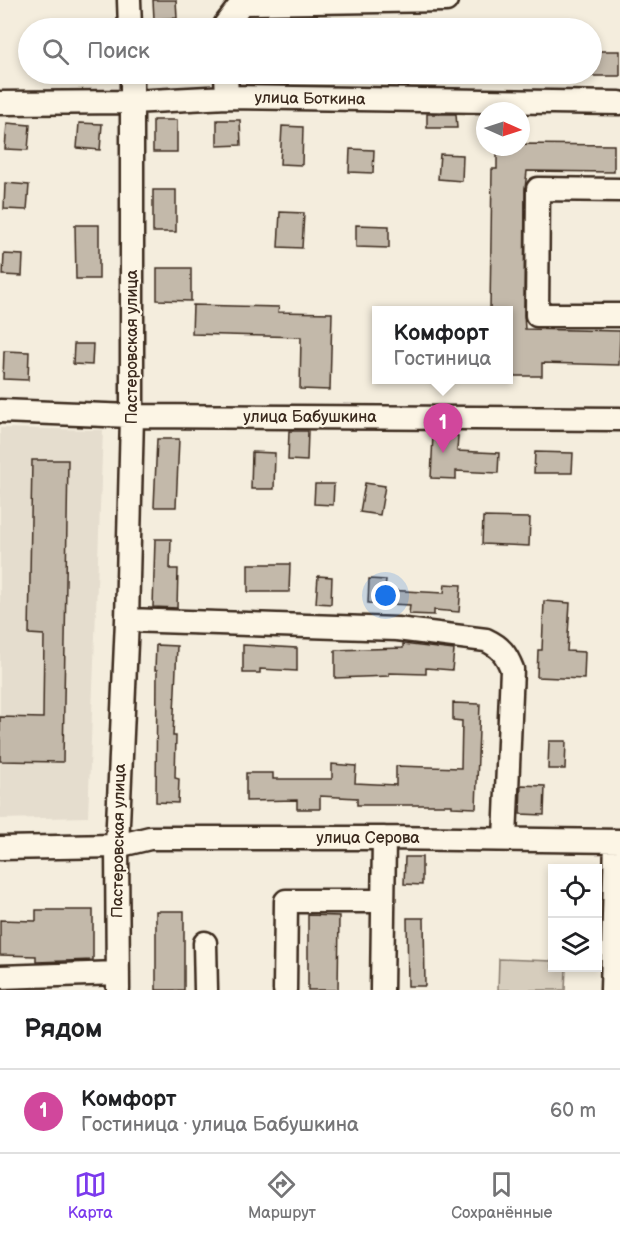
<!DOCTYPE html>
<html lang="ru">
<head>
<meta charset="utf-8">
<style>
  body { margin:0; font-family:"Balsamiq Sans",sans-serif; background:#f2f2f2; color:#202124 }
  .controls { position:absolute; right:18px; bottom:18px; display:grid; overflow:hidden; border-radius:0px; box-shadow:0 3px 9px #0003 }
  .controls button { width:54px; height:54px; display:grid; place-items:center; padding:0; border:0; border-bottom:2px solid #e0e0e0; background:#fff; color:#202124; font:30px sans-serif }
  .compass { position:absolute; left:476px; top:102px; width:54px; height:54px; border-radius:50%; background:#fff; box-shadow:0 3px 9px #0003; rotate:93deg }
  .you { position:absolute; left:386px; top:596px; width:21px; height:21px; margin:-15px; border:4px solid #fff; border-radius:50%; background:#1a73e8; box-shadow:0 0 0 9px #1a73e833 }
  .badge { display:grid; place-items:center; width:39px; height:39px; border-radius:50%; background:#7c3aed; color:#fff; font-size:20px; font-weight:700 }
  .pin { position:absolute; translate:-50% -50px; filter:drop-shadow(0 2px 3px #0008) }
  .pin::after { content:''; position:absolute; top:32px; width:21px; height:18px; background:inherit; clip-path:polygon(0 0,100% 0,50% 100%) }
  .popup { position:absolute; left:372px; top:306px; width:141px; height:78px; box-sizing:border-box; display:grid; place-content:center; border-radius:0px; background:#fff; filter:drop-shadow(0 2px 4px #0005); font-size:20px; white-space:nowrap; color:#757577 }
  .popup b { font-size:22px; color:#202124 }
  .popup::after { content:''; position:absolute; left:50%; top:100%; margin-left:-12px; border:12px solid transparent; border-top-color:#fff }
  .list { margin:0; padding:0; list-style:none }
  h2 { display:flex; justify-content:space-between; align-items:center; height:78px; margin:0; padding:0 24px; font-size:26px }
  h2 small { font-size:20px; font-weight:400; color:#757577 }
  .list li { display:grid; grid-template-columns:39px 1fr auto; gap:18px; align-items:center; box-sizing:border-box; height:84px; padding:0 24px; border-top:2px solid #e0e0e0 }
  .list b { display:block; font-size:22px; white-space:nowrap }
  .list p { margin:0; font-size:20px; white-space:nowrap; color:#757577 }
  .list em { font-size:20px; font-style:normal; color:#757577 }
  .icon { flex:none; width:33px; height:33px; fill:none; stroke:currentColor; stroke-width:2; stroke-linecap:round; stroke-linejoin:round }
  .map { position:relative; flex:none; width:620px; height:990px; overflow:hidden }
  .search { position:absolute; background:#fff; box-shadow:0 3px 9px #0003; left:18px; right:18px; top:18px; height:66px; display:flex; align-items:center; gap:15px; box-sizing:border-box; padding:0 21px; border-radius:33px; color:#757577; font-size:22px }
  .sheet { height:162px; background:#fff }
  nav { display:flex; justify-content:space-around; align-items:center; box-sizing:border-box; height:84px; border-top:2px solid #e0e0e0; background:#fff; font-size:16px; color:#757577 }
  nav a { display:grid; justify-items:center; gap:3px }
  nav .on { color:#7c3aed }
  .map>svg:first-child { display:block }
  .built { fill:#e5ddce }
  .green { fill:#d6cdbd; stroke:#887c6e; stroke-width:1.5 }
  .building { fill:#c3b9aa; stroke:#3b2a1e; stroke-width:1.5 }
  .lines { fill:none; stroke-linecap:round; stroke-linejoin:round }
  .minor-casing { stroke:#3b2a1e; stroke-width:27 }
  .minor { stroke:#fcf5e5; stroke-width:22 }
  .labels { text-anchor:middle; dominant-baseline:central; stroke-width:4.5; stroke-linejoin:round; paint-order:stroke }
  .street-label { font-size:16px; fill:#3b2a1e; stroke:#fcf5e5 }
</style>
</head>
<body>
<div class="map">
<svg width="620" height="990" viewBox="0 0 620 990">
  <rect width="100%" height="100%" fill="#f4eddd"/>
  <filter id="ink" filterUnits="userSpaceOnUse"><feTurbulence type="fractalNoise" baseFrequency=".0167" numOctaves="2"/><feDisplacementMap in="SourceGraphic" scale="12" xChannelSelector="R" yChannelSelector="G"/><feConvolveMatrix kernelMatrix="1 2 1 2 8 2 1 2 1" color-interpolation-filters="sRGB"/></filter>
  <g filter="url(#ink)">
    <path class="built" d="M0,428L103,430L88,817L0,819Z"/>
    <path class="green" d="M499,959L552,961V968H566L565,990H498Z"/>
    <path class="building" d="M153,0H176L177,18L154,19Z
      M591,51H620V76H591Z
      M427,114H456L457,128H427Z
      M153,120H177V152H153Z
      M217,120H240L241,145L217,146Z
      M7,123L30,125L28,150L5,149Z
      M79,123L102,124L100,150L77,148Z
      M282,126L303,127L302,165L280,164Z
      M521,144L614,145V172L527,171L525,189L524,315L525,329L620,331L619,365L542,363V376H509V310H490L492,169H497V147H521Z
      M350,149L374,150L373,173L349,172Z
      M440,154L463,155L462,181L438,179Z
      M5,183L29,185L27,210L4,209Z
      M153,190H176V232H153Z
      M280,212L304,213L302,248L278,247Z
      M75,225H99V279H76Z
      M356,225L389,226V248L356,247Z
      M4,254L23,255L22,276L3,275Z
      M157,268H191V301L157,300Z
      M193,305L279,307L278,312L332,313L330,390L300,389L301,337L192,334Z
      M74,344H93L92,365L73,364Z
      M4,351L29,352L28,380L3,379Z
      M289,431H308L307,461L288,460Z
      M433,435L458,436L457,451L499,453L498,473L456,471V479L431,478Z
      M157,439H179L176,507H154Z
      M252,452L275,453L274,489H251Z
      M535,452L573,453L572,473H534Z
      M32,460H68L63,762L0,761V717L43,718L44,635L29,634Z
      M365,483L385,486L380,515L360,512Z
      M315,484H334L333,505L314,504Z
      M483,517L530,518L529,546L482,544Z
      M155,539H171L170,569H178L177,608L153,607Z
      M248,564H290L289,592H248Z
      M318,576L332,577L331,604L316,603Z
      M369,579L386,580L385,590L444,593L445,584L461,585L459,612L434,610V615L409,614L410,605L368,603Z
      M544,601L570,603L567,651L585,652L584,679L537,677L538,650H542Z
      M403,644L454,650L452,670L426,668V674L389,673V676L335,678V650L403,648Z
      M156,645L177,646L173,736H176L175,778L179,779L178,803L156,802L157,670H155Z
      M243,645L297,648V671L260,669V673H243Z
      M453,703L480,704L476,808L452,807V805H357V798L320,796V809H297V800L246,801V773H273V779H332V764L356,766L355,783L396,785V766L461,768L462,721L453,720Z
      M549,741H566L565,769H548Z
      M521,785L545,786L544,815L520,814Z
      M405,857H422V885L404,884Z
      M36,910H93V960L36,962V956L0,955V920L36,921Z
      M156,911H184V990H156Z
      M308,915L339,916L338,990H308Z
      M407,918H424L425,986H408Z"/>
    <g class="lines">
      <defs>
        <path id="minor" d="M129,0L130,28
          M225,28V25L242,3L446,0
          M226,74L227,97
          M0,103L132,102L227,97L620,103
          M620,190L538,189L537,315H620
          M0,411L132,416L620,419
          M127,620L397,629L486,640C501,647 506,654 512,669L505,839
          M0,848L117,846L150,838H384L620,841
          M205,943L206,990
          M0,977L118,973
          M118,990L117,846L127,620L132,416V74
          M285,990L286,901H382
          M382,990L384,838
          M612,990L616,841"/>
      </defs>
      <use href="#minor" class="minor-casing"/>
      <use href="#minor" class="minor"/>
    </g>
  </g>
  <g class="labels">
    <g class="street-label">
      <text transform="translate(310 99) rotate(1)">улица Боткина</text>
      <text transform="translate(132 347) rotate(-90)">Пастеровская улица</text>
      <text x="310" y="417">улица Бабушкина</text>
      <text x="368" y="838">улица Серова</text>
      <text transform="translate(119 841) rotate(-89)">Пастеровская улица</text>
    </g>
  </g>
</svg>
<div class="controls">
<button><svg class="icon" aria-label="locate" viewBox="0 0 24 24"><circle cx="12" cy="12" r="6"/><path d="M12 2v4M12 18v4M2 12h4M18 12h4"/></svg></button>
<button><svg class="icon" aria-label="layers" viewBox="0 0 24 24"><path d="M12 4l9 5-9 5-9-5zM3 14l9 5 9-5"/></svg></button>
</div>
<svg class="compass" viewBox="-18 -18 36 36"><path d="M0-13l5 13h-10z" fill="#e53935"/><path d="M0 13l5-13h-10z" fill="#757577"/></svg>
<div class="you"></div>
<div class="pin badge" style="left:443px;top:453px;background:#d1479c">1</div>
<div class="popup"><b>Комфорт</b>Гостиница</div>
<div class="search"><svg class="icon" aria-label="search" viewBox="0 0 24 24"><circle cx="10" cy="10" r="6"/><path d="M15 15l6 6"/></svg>Поиск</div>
</div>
<section class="sheet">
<h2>Рядом<small></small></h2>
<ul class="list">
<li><span class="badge" style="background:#d1479c">1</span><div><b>Комфорт</b><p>Гостиница · улица Бабушкина</p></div><em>60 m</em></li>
</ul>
</section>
<nav>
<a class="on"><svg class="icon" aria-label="map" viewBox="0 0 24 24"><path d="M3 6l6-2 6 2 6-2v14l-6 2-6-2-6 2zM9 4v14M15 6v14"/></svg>Карта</a>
<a><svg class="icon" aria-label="directions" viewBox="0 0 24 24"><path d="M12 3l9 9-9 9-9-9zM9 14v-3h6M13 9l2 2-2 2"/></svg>Маршрут</a>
<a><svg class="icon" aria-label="saved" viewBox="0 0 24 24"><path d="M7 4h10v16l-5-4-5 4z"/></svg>Сохранённые</a>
</nav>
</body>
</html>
